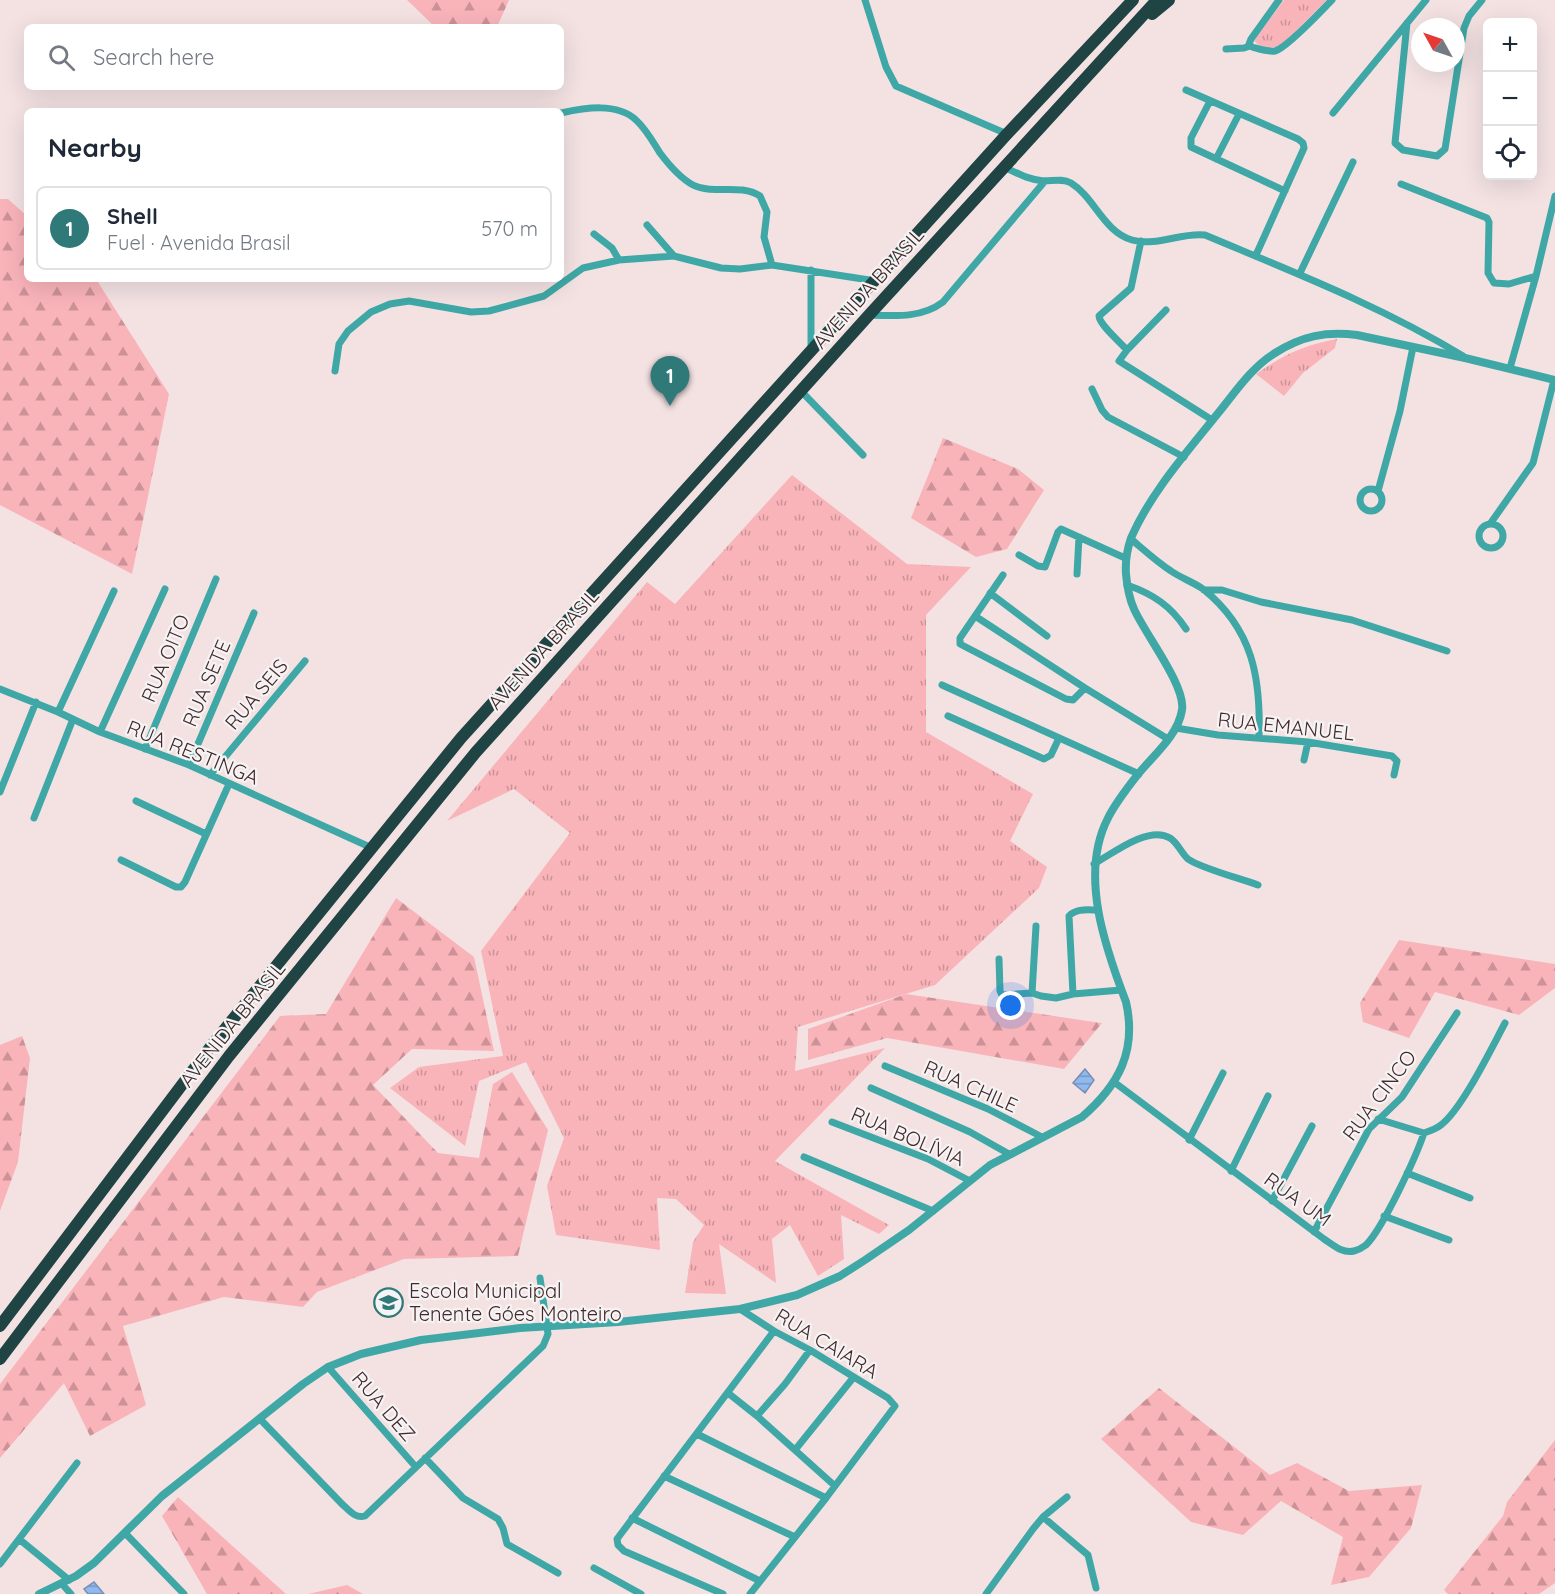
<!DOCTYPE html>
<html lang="en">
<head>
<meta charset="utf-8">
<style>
  body { margin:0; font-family:Quicksand,sans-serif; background:#f2f2f3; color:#1f2937 }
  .controls { position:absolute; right:18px; top:18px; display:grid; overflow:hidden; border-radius:9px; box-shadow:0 6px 24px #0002 }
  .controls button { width:54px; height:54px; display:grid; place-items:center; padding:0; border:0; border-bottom:2px solid #e0e1e3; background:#fff; color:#1f2937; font:30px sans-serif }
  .compass { position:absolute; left:1411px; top:18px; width:54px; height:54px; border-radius:50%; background:#fff; box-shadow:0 6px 24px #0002; rotate:310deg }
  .you { position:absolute; left:1011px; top:1006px; width:21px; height:21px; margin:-15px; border:4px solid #fff; border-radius:50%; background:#1a73e8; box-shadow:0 0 0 9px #1a73e833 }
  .badge { display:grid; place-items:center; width:39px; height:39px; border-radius:50%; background:#2f7978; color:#fff; font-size:20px; font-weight:700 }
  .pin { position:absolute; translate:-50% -50px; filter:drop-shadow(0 2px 3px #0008) }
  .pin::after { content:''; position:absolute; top:32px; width:21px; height:18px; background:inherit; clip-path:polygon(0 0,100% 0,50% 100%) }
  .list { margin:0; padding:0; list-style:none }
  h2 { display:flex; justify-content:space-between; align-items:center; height:78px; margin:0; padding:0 24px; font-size:26px }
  h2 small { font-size:20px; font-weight:400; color:#747a83 }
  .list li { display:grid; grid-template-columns:39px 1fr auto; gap:18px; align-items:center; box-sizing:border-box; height:84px; margin:0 12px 12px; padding:0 12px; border:2px solid #e0e1e3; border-radius:9px }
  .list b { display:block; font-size:22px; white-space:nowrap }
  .list p { margin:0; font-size:20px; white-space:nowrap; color:#747a83 }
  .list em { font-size:20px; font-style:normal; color:#747a83 }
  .icon { flex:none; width:33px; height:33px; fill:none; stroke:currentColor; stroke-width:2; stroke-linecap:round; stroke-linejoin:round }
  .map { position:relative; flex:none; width:1555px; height:1594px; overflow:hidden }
  .search { position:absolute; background:#fff; box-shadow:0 6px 24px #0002; left:24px; top:24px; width:540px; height:66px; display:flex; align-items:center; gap:15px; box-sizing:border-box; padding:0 21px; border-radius:9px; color:#747a83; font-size:22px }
  .panel { position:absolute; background:#fff; box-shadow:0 6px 24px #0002; left:24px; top:108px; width:540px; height:174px; border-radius:9px }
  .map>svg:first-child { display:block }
  .grass { fill:url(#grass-tufts) }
  .forest { fill:url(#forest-firs) }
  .water { fill:url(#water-rules); stroke:#798eb4; stroke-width:1.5 }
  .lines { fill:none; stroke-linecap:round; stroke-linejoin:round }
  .minor { stroke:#3fa8a6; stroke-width:7 }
  .tertiary { stroke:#3fa8a6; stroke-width:8 }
  .motorway { stroke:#1f4443; stroke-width:12 }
  .labels { text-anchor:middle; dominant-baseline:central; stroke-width:4.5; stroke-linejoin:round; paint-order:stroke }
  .street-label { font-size:20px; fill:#48272a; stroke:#f4f4f4 }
  .poi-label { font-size:20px; fill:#48272a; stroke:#f4f4f4; text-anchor:start }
</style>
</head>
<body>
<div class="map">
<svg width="1555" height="1594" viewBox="0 0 1555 1594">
  <defs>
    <pattern id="grass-tufts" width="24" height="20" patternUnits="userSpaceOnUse" patternTransform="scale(1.5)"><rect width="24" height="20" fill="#f9b4ba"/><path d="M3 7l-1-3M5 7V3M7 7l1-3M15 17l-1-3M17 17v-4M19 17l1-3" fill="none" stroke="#cc9297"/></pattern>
    <pattern id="forest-firs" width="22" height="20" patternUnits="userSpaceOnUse" patternTransform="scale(1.5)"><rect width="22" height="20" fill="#f9b4ba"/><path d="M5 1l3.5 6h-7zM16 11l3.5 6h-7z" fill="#cc9297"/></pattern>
    <pattern id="water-rules" width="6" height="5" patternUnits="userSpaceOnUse" patternTransform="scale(1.5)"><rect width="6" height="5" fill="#8ebaef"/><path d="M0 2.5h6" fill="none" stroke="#7697c2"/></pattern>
  </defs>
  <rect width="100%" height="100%" fill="#f4e2e3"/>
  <path class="grass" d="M1284,0H1327L1284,43C1273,50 1263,50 1254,41L1257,36Z
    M1337,339L1335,348L1303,373L1284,396L1256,374C1283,355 1304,345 1337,339Z
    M792,475L907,564L971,567L926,615V732L1033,794L1010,841L1047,867L1039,888L935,985L798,1027L795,1071L885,1048L775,1161L889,1225L879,1234L841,1215L844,1259L818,1276L790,1225L772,1239L776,1283L719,1244L726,1294L685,1293L693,1242L704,1225L676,1199L657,1198L660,1250L556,1235L547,1186L564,1138L526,1062L479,1081L465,1146L390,1088L419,1067L503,1056L481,951L570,833L514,789L447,821L647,582L675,604Z"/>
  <path class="forest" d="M407,0H509L497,27H435Z
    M0,199H8L27,216V279H96L169,394L132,574L0,505Z
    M943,438L1018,469L1044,490L1007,549L976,557L911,518Z
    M396,898L474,957L494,1051L412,1049L373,1085L438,1153L479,1158L493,1084L512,1072L548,1130L518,1256L404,1259L317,1292L303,1307L224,1297L123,1326L146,1405L90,1436L64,1383L0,1458V1384L280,1016L326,1014Z
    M1399,940L1555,964V988L1519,1015L1435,992L1409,1038L1363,1022L1360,1003Z
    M906,994L1101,1023H1102L1064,1069L887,1038L808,1060V1029Z
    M22,1036L30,1058L18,1162L0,1211V1045Z
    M1159,1388L1270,1475L1297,1463L1349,1491L1422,1485L1411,1528L1369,1577L1331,1585L1343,1537L1281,1501L1243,1535L1191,1522L1101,1439Z
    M1555,1440V1583L1539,1594H1448L1444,1590L1503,1516L1507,1502Z
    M178,1497L286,1594H207L162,1516Z
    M347,1585L363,1594H308Z"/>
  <path class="water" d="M1085,1069L1094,1080L1085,1093L1073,1083Z
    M94,1582L104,1594H88L84,1589Z"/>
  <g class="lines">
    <path class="minor" d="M865,0L886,67L896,86L1007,134
      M1279,0L1251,39L1249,44L1252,47C1259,49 1267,52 1275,51C1287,48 1322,10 1332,0
      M1407,23L1395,143L1403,150L1437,156L1445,149L1464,28L1469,16L1482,0
      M1226,49L1244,48L1250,46
      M1186,90L1298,139L1303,143L1304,148L1256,255
      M1210,101L1191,138V147L1285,191
      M561,113C584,108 617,102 636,120C646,129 653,142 660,153C669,165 680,178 693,185C712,195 740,183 760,196L767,212L764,237L772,265
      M1333,113L1426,0
      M1216,159L1239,114
      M1004,167C1017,173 1029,180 1044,181C1053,181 1062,178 1071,183C1094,197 1104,232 1132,240C1157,247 1181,232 1205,235C1293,272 1381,306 1463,356
      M1401,184L1487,218L1489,222L1488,273L1494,283L1509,284L1536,276
      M647,225L674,256
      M594,234L612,248L619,260
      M811,270V352
      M1300,273L1353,162
      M1166,310L1127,350L1119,361L1212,420
      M870,315C896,316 922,318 943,302L1045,181
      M1127,350C1120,342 1099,324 1099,316L1131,288L1141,241
      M1510,368L1536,276L1555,196
      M335,371L339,344L348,331L371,312L390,304L409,301L471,312L489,311L544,296L583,268L619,260L674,256L721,268L740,269L772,265L876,281
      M1092,389L1102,410L1108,417L1184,457
      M801,391L863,455
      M1360 500a11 11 0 1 1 22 0a11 11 0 1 1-22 0Z
      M1378,491L1400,411L1413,347
      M1479 536a12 12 0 1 1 24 0a12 12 0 1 1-24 0Z
      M1490,524L1533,463L1554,380
      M1131,539C1144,550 1157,562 1171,571C1181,578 1193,582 1203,589C1253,629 1261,678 1259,738
      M1019,555L1038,566L1045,567L1058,532L1061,529L1125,558
      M1077,574L1079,537
      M1003,575L960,638V644L1066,699L1073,700L1085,688
      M1127,585C1153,594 1171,606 1186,629
      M1204,590H1222L1261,602L1352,620L1447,651
      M990,593L1047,636
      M975,616L1085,688L1168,739
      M942,685L1139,774
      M0,689L58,712L100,732L189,765L372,848
      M58,712L114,591
      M948,716L1044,759L1051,755L1059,738
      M1176,728L1218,735L1308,742L1392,756L1397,761L1394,775
      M100,732L165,589
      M145,749L216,579
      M1304,760L1308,742
      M189,765L254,613
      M210,775L305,661
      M0,792L36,702
      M136,801L206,834
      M34,818L73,719
      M121,860L176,887H181L185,882L229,784
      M1094,864C1113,853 1149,825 1170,838C1178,843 1181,853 1188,859C1200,868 1242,879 1258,885
      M999,959L1000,991L1002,995L1032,993L1041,996L1056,998L1073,994L1121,990
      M1032,993L1036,926
      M1073,994L1069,916C1076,908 1088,910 1098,910
      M885,1066L988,1109L1042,1137
      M1114,1082L1324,1239C1333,1245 1343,1254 1354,1251C1358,1250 1362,1248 1366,1245C1383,1228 1416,1157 1424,1133
      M871,1088L970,1132L1009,1154
      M1378,1119L1424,1133C1430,1131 1436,1129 1441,1125C1462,1109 1491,1049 1505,1023
      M832,1122L928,1159L970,1181
      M1189,1140L1223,1073
      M804,1157L933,1211
      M1231,1171L1268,1096
      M1407,1173L1470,1198
      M1272,1201L1312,1126
      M1384,1216L1449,1240
      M1314,1232L1369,1129L1402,1097L1457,1013
      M740,1309L774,1331L810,1350L888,1398L895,1406L826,1498L750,1594
      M328,1367L415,1466
      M728,1393L757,1416L835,1486
      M757,1416L785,1384L810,1350
      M260,1419L342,1504C349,1510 355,1519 365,1516L543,1346L548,1334L540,1278
      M697,1434L826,1498
      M795,1450L853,1378
      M425,1458L463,1498L498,1519L503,1528L507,1544L558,1573
      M664,1476L795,1537
      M1043,1517L1088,1555L1096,1588
      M632,1518L760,1581
      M125,1533L184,1594
      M19,1539L69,1580
      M0,1564L77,1463
      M594,1568L641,1594
      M62,1584L71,1594
      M723,1594L624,1551L618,1545L617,1539L774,1331
      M986,1594L1033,1529L1043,1517L1067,1497"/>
    <path class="tertiary" d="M39,1594L76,1576L94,1563L162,1496L303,1384L328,1367L361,1354L421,1340L520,1328L618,1322L740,1309L797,1295L840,1276L865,1260L909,1230L990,1165L1082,1117C1119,1085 1137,1051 1126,1002C1105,947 1079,874 1108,818C1116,802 1128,787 1139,773C1155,754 1178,735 1182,710C1186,686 1145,634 1134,609C1129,598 1127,586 1126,574C1125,561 1127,550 1131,538C1151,492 1188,451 1219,412C1236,391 1252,367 1275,353C1302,336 1326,331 1357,335L1465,358L1555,380"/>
    <path class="motorway" d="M1152,14L1169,0
      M0,1326L212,1045L461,738L1007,134L1133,0
      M0,1359L229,1056L476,752L869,315L1157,0"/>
  </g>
  <defs>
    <symbol id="school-ring" viewBox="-11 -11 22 22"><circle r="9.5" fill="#f4f4f4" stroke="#2f7978" stroke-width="1.5"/><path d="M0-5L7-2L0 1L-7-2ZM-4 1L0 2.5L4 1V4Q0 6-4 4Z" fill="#2f7978"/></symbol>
  </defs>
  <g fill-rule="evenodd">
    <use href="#school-ring" x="372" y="1286" width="33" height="33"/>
  </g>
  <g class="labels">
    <g class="street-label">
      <text transform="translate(868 288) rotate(-48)">AVENIDA BRASIL</text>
      <text transform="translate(543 649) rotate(-48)">AVENIDA BRASIL</text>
      <text transform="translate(165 658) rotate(-67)">RUA OITO</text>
      <text transform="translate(206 683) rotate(-67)">RUA SETE</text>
      <text transform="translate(256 694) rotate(-50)">RUA SEIS</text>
      <text transform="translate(1286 726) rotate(6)">RUA EMANUEL</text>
      <text transform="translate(193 752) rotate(22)">RUA RESTINGA</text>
      <text transform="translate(232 1024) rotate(-51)">AVENIDA BRASIL</text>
      <text transform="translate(971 1086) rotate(24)">RUA CHILE</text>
      <text transform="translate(1379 1095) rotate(-53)">RUA CINCO</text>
      <text transform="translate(908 1136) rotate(23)">RUA BOLÍVIA</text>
      <text transform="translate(1298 1199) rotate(36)">RUA UM</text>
      <text transform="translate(827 1343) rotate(31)">RUA CAIARA</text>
      <text transform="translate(384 1406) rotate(49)">RUA DEZ</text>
    </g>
    <g class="poi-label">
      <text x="409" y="1290">Escola Municipal<tspan x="409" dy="23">Tenente Góes Monteiro</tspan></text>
    </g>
  </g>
</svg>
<div class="controls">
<button>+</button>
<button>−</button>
<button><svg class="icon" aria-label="locate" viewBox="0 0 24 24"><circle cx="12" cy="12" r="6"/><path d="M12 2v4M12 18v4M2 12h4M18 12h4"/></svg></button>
</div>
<svg class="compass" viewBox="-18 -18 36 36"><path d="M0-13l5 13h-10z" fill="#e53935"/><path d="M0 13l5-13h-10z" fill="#747a83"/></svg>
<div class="you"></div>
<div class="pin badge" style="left:670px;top:406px">1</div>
<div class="search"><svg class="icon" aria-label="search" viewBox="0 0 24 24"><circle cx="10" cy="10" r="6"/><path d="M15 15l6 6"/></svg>Search here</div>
<section class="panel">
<h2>Nearby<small></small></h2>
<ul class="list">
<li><span class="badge">1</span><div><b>Shell</b><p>Fuel · Avenida Brasil</p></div><em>570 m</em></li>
</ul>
</section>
</div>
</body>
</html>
